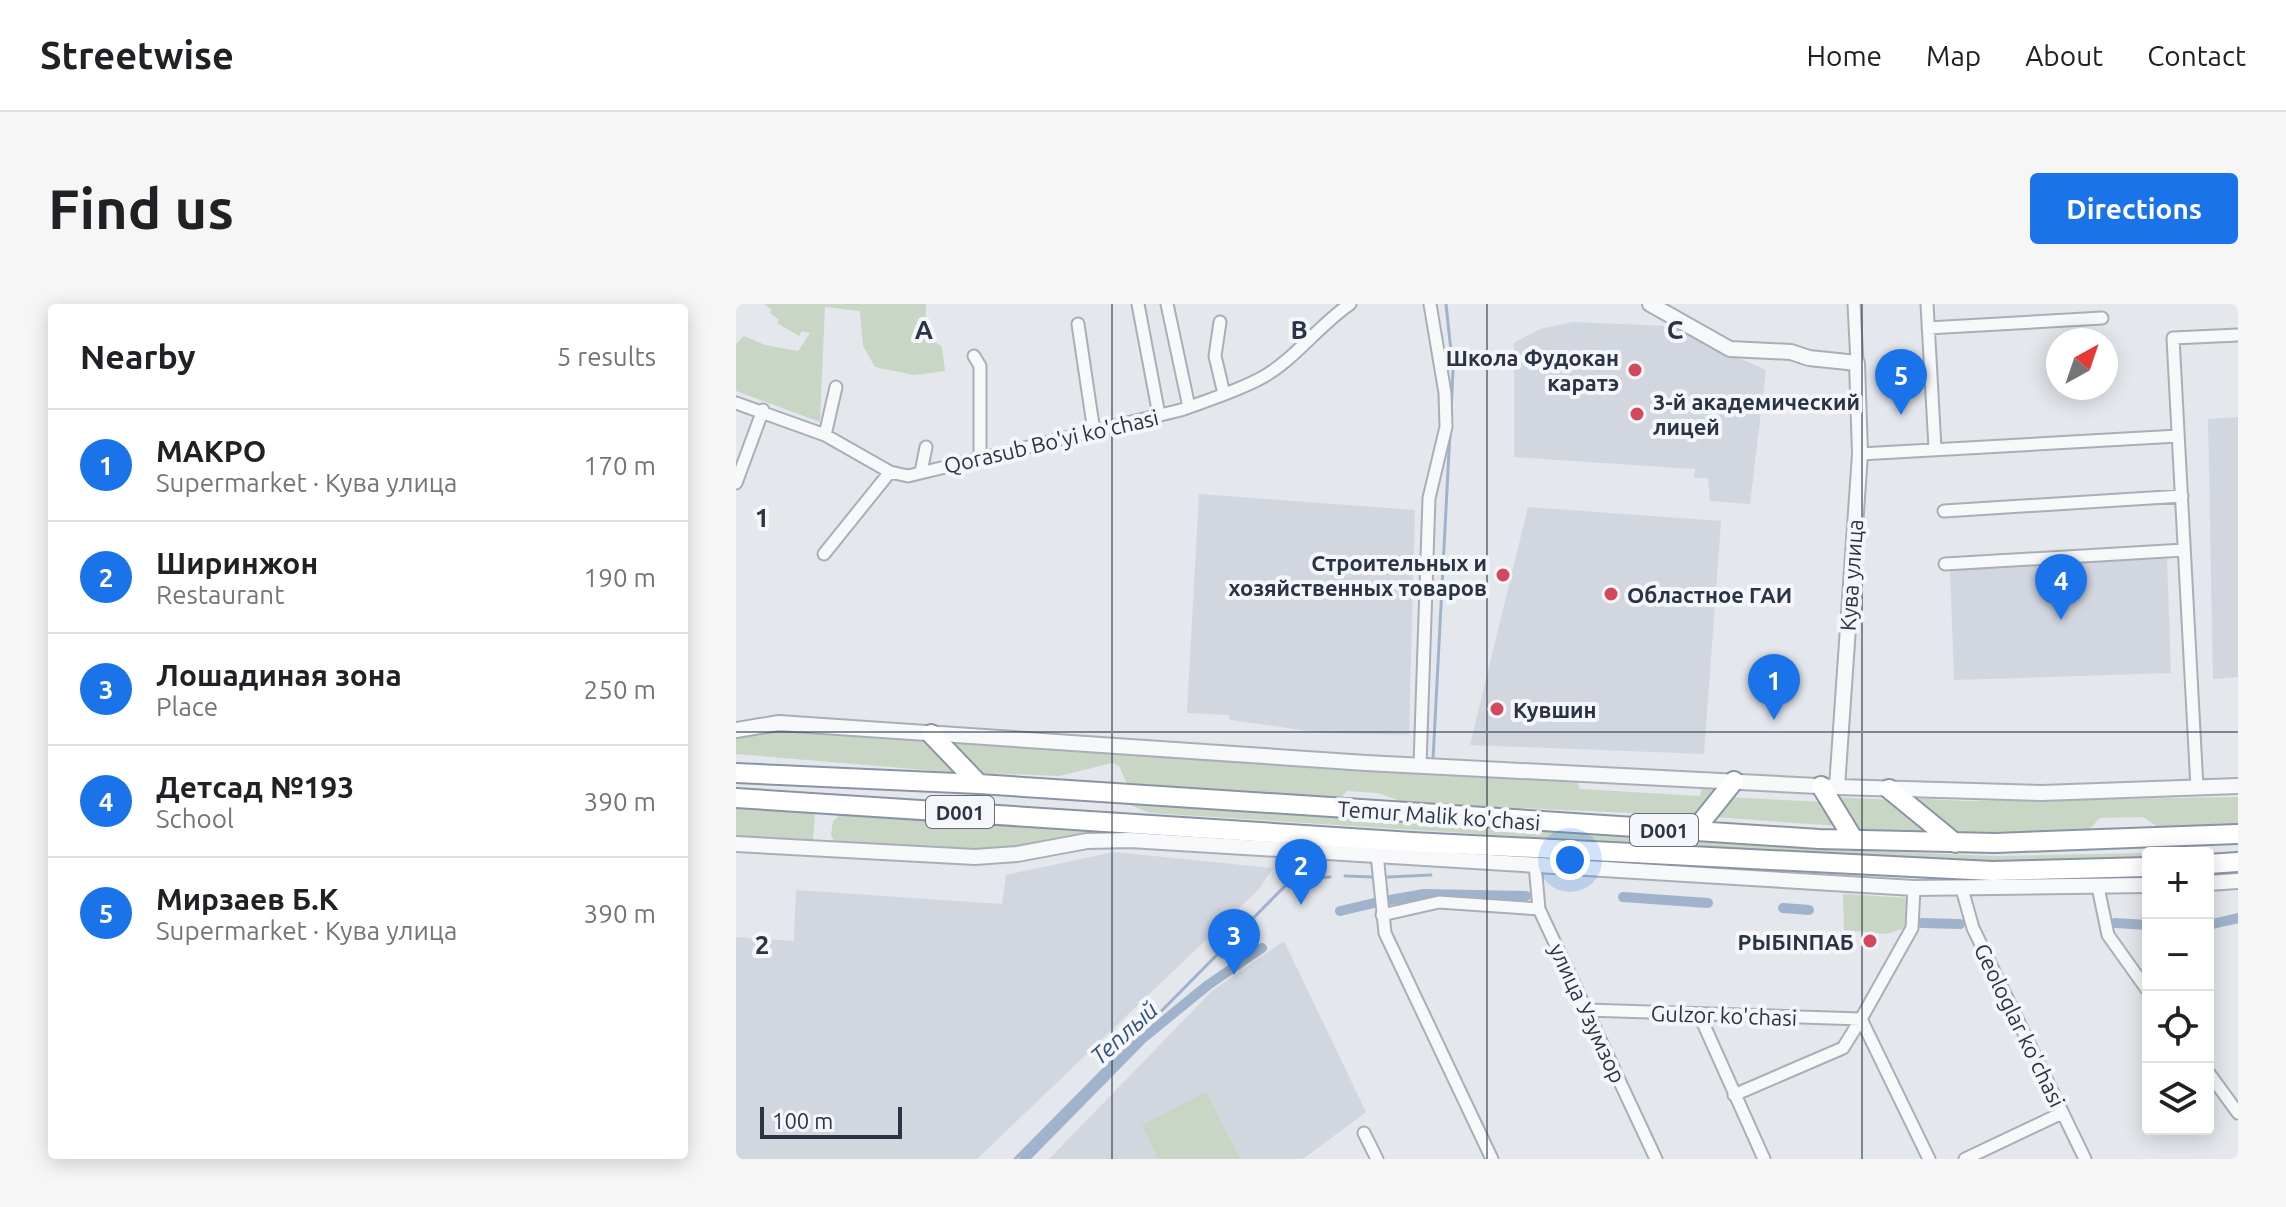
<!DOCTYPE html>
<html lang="en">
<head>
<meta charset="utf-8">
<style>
  body { margin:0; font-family:Ubuntu,sans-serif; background:#f6f6f6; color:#202124 }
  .controls { position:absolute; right:24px; bottom:24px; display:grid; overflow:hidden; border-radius:8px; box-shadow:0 4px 20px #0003 }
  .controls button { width:72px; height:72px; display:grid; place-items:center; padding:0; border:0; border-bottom:2px solid #e0e0e0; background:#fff; color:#202124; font:40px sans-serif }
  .compass { position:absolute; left:1310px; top:24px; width:72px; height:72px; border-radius:50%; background:#fff; box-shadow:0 4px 20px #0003; rotate:40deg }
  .scale { position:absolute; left:24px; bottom:20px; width:142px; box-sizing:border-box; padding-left:8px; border:4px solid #2b3445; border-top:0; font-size:22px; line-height:28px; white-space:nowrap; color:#2b3445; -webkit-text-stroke:6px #f4f6f9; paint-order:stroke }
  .you { position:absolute; left:834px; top:556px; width:28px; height:28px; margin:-20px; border:6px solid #fff; border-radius:50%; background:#1a73e8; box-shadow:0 0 0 12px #1a73e833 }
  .badge { display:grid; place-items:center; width:52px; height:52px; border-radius:50%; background:#1a73e8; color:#fff; font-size:26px; font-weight:700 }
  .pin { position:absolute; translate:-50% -66px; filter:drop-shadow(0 2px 4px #0008) }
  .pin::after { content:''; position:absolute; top:42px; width:28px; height:24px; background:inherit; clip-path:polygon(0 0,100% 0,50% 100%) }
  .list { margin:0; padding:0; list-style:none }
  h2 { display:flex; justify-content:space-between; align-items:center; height:104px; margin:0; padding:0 32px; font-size:34px }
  h2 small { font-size:26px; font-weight:400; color:#757577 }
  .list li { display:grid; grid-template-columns:52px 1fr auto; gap:24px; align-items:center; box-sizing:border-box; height:112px; padding:0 32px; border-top:2px solid #e0e0e0 }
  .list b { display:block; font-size:30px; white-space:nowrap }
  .list p { margin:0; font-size:26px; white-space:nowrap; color:#757577 }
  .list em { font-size:26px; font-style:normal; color:#757577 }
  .icon { flex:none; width:44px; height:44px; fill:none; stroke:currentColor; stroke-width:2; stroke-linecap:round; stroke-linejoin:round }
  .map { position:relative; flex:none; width:1502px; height:855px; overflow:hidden; border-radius:8px }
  header { display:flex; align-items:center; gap:48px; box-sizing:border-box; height:112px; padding:0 40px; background:#fff; border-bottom:2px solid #e0e0e0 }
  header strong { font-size:38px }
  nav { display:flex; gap:44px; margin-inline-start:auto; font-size:28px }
  .intro { display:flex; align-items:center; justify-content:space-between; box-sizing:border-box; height:192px; padding:0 48px }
  h1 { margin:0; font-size:56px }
  .button { padding:20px 36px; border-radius:8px; background:#1a73e8; color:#fff; font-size:28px; font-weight:700 }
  main { display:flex; gap:48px; padding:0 48px }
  aside { flex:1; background:#fff; border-radius:8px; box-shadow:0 4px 20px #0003 }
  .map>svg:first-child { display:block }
  .built { fill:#d2d6de }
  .green { fill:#c9d6c5 }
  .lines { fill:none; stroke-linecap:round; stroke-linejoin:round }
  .stream { stroke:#9fb4cc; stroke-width:3 }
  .canal { stroke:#9fb4cc; stroke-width:10 }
  .minor-casing { stroke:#a9aeb7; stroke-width:15 }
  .tertiary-casing { stroke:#a9aeb7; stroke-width:18 }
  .trunk-casing { stroke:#8b94a3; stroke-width:22 }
  .minor { stroke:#f7f8fa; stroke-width:11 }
  .tertiary { stroke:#f7f8fa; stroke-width:14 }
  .trunk { stroke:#fff; stroke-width:18 }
  .grid { fill:none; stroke:#2b3445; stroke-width:2; stroke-opacity:0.55 }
  .poi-dot { fill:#d1495b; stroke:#f4f6f9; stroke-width:3 }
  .labels { text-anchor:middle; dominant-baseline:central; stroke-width:8; stroke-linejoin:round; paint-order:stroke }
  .shield { fill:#f4f6f9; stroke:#676e7b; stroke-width:2 }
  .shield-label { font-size:20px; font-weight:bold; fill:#2b3445 }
  .poi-label { font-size:22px; font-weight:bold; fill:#2b3445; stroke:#f4f6f9; text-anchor:end }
  .street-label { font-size:22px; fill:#2b3445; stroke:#f4f6f9 }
  .water-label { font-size:24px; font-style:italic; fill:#34527a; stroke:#f4f6f9 }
  .grid-label { font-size:26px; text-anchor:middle; font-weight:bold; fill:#2b3445; stroke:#f4f6f9; stroke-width:8; stroke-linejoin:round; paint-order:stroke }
</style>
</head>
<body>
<header>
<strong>Streetwise</strong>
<nav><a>Home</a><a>Map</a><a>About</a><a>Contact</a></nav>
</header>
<div class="intro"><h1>Find us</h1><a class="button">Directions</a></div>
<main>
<aside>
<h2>Nearby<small>5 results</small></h2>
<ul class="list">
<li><span class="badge">1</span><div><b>МАКРО</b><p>Supermarket · Кува улица</p></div><em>170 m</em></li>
<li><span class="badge">2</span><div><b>Ширинжон</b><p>Restaurant</p></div><em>190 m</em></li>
<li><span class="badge">3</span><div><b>Лошадиная зона</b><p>Place</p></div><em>250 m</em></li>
<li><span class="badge">4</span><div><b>Детсад №193</b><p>School</p></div><em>390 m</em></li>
<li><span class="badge">5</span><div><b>Мирзаев Б.К</b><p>Supermarket · Кува улица</p></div><em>390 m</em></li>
</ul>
</aside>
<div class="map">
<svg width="1502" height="855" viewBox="0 0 1502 855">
  <rect width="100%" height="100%" fill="#e4e7ec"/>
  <path class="built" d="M837,18L933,22L1030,66L1014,200L974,197L972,174H958L959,165L778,153V39L804,25Z
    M1502,113V373L1477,375L1472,115Z
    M463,190L679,206L673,431L587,429L494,416L493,411L451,409Z
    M792,203L985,217L968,450L734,441Z
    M1431,255L1435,369L1218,376L1214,263Z
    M378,548L537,564L523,585L241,855H0V633L58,637L60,586L266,600L270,571Z
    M548,637L630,808L567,855H313L476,687Z"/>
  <path class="green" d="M28,0H190L189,30L206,43L209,67L178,71L139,63L127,42L124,7L89,3L84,118L0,87V40L8,32L29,41L62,47L74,29L66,27L63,32L41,19L43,16L34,9L35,5Z
    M70,427L196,436L225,469L0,450V434L14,428Z
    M210,439L841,476L844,485L964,492L966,482L978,483L965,512L670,499L642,489L611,487L602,496L393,484L383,462L376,459L323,472L245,469Z
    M990,493L1088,498L1102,522L978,513Z
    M1097,493L1158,496L1195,529L1118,525Z
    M1502,493V522L1426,526L1407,513L1364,514L1348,531L1212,529L1172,494L1232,497Z
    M389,499L1088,545L1262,552L1407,549L1410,553L1262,558L1085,552L414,509Z
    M0,504L79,508L77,538L0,534Z
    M106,509L497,533L504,539L372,531L256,545L99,539L95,531L97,517Z
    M1107,590L1174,594L1171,623L1151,630L1108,626Z
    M470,788L504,855H423L406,821Z"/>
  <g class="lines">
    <path class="stream" d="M710,0L717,66L715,108
      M697,456L714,128
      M609,572L638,573
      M652,573L695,571
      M279,855L555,576L594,573"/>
    <path class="canal" d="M887,593L972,599
      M654,596L688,590L790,592
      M1047,604L1073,606
      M604,607L638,599
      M1186,619L1224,620
      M1379,619L1412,621
      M1472,621L1502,614
      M288,855L407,734L472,681L526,644"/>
    <defs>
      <path id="minor" d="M402,0L423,111
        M431,0L453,103
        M1118,0L1121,59
        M1191,0L1199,144
        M484,18L479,52L488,90
        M342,20L358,128
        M1192,24L1366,14
        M238,52L244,62V152
        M0,99L89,131L154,168L172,172L445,106C472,96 502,87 527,73C559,55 583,21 614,0
        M89,131L100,83
        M1124,150L1442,132
        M185,168L190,143
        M0,179L27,106
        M1208,207L1446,192
        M88,250L154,168
        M1209,260L1448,246
        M684,461L693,194L710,123L709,89L694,0
        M1461,484L1437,34L1502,31
        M641,550L649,629L756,855
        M799,560L803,605L920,855
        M1362,583L1372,631L1412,687
        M1178,584L1176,624L1125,715L1193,855
        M1226,585L1237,624L1349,855
        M646,611L703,598L803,605
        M851,706L1125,715L1107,744L998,791
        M963,710L1028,855
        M1472,768L1502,809
        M628,829L641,855
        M1229,855L1326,809"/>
      <path id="tertiary" d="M914,0L994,45L1055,48L1073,54L1121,59L1124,150L1101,483
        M0,426L43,419L630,459L1101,483L1306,489L1502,482
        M0,540L239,553L281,550L351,537L394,536L1178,584L1412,581
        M1472,579L1502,577"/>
      <path id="trunk" d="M195,430L243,480
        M0,469L243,480L1083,535L1259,539L1502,530
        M1085,482L1118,536
        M1153,485L1219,539
        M0,494L676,538L1256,567L1412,563
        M958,527L998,477
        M1472,560L1502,558"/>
    </defs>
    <use href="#minor" class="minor-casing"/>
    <use href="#tertiary" class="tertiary-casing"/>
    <use href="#trunk" class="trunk-casing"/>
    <use href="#minor" class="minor"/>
    <use href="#tertiary" class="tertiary"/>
    <use href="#trunk" class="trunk"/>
  </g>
  <path class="grid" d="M376,0V855M751,0V855M1126,0V855M0,428H1502"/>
  <g class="poi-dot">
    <circle cx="899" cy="66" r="8"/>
    <circle cx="901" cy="110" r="8"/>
    <circle cx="767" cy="271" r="8"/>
    <circle cx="875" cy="290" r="8"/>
    <circle cx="761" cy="405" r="8"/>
    <circle cx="1134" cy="637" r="8"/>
  </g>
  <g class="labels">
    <g class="shield">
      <rect x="190" y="492" width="68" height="32" rx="6"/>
      <rect x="894" y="510" width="68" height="32" rx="6"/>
    </g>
    <g class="shield-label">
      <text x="224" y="508">D001</text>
      <text x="928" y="526">D001</text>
    </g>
    <g class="poi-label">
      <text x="883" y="53">Школа Фудокан<tspan x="883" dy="25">каратэ</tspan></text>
      <text x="917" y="97" text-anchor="start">3-й академический<tspan x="917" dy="25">лицей</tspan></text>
      <text x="751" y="258">Строительных и<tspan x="751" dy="25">хозяйственных товаров</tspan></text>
      <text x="891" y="290" text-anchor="start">Областное ГАИ</text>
      <text x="777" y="405" text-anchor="start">Кувшин</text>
      <text x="1118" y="637">РЫБINПАБ</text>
    </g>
    <g class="street-label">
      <text transform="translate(315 137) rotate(-13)">Qorasub Bo'yi ko'chasi</text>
      <text transform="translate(1115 271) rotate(-86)">Кува улица</text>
      <text transform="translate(703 511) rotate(4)">Temur Malik ko'chasi</text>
      <text transform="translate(852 709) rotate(65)">улица Узумзор</text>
      <text transform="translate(988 711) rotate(2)">Gulzor ko'chasi</text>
      <text transform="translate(1284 721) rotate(64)">Geologlar ko'chasi</text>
    </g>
    <g class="water-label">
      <text transform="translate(388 729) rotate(-42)">Теплый</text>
    </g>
  </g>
  <g class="grid-label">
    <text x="188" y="35">A</text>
    <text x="563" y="35">B</text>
    <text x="939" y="35">C</text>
    <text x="26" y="223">1</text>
    <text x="26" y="650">2</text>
  </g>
</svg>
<div class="controls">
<button>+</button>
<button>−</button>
<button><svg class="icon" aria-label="locate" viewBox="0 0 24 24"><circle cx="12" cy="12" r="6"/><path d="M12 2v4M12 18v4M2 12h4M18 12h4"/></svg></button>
<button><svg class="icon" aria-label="layers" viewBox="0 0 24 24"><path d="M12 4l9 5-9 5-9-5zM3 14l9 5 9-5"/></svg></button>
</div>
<svg class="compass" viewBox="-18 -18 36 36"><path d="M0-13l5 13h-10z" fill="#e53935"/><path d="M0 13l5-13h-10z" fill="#757577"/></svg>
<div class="scale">100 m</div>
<div class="you"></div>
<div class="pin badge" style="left:1038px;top:416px">1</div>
<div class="pin badge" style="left:565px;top:601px">2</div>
<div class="pin badge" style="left:498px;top:671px">3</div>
<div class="pin badge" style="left:1325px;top:316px">4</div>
<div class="pin badge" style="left:1165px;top:111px">5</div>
</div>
</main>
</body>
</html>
